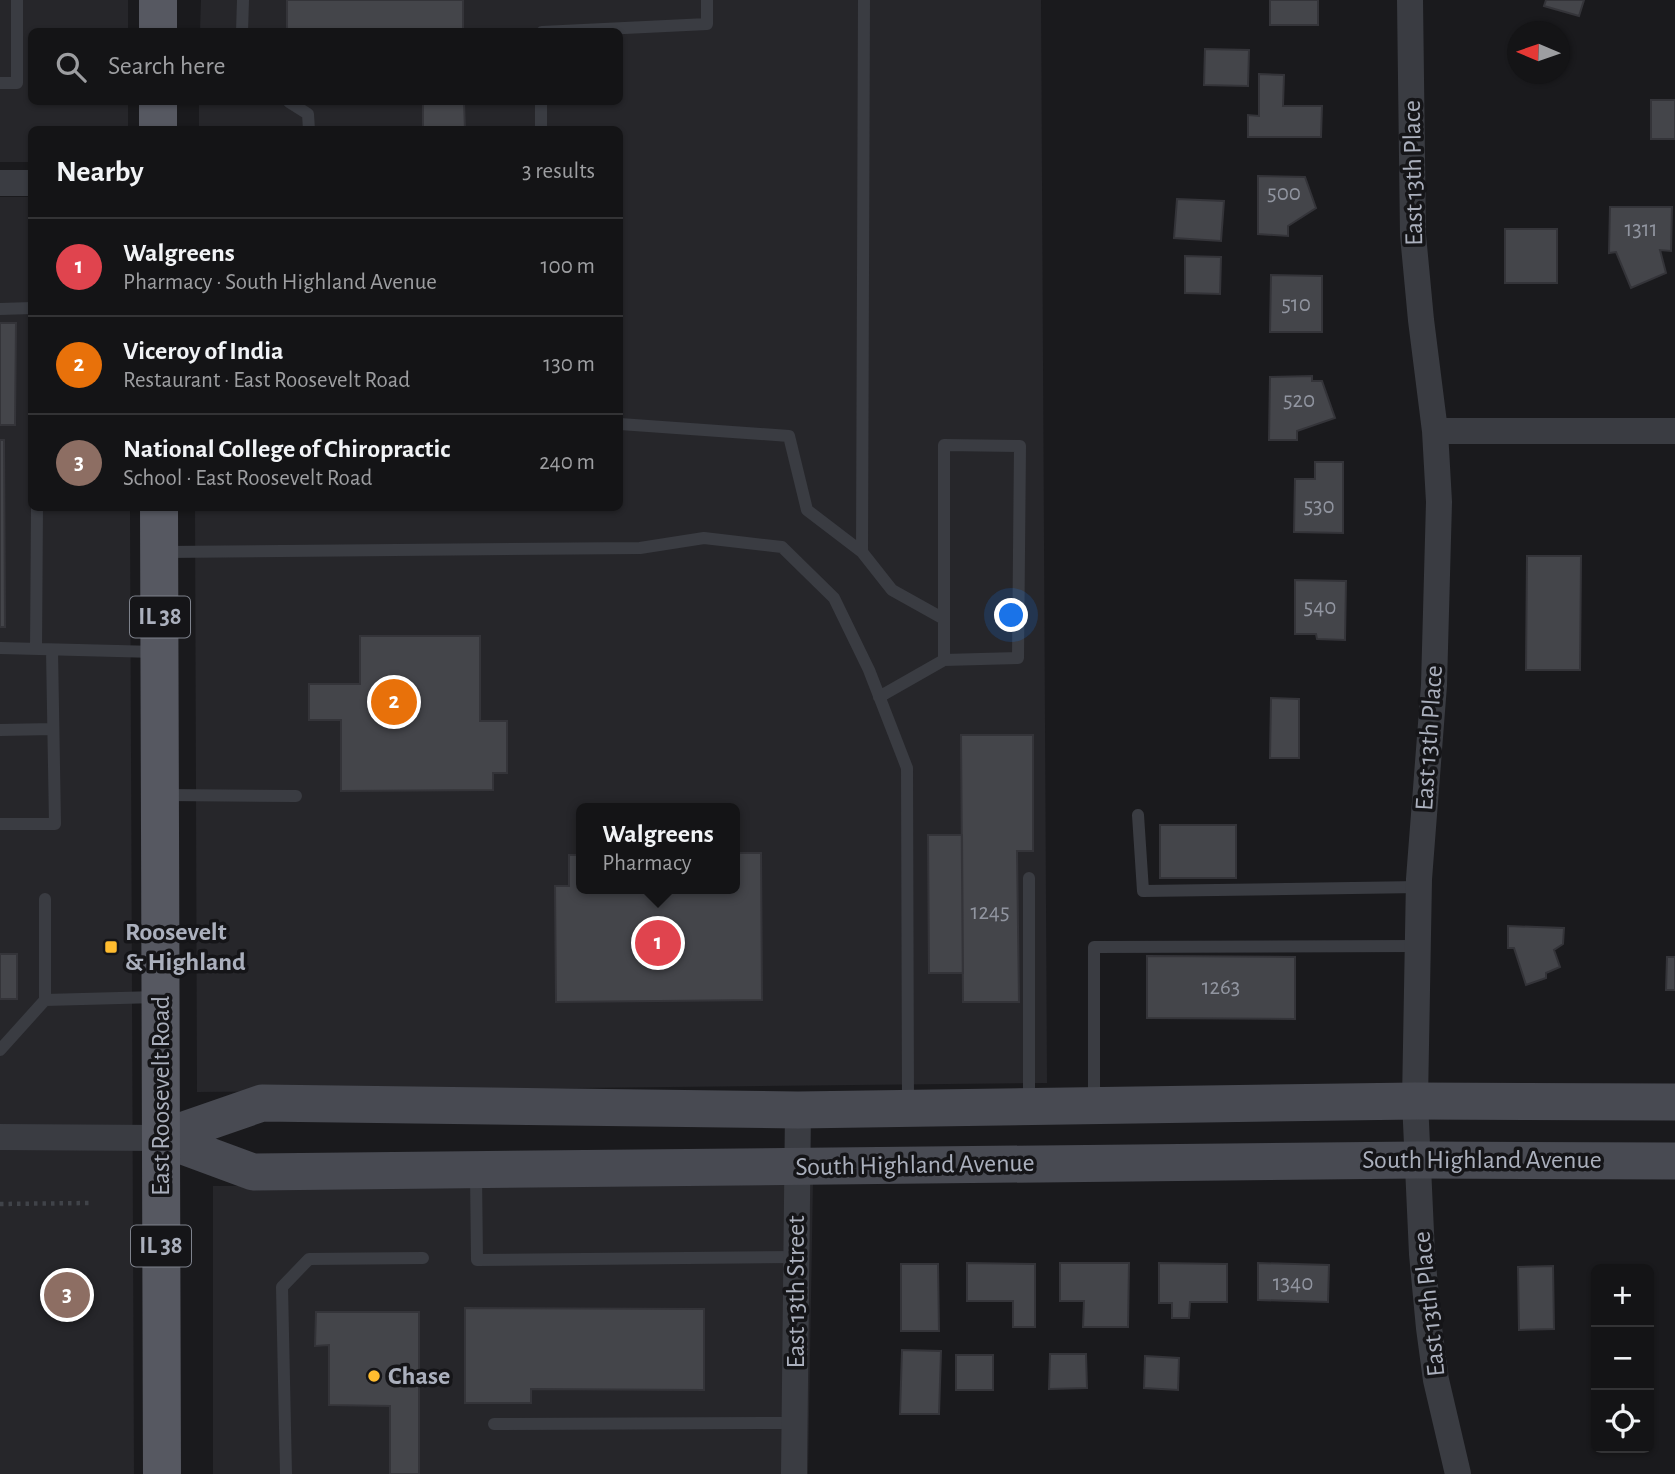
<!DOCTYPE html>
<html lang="en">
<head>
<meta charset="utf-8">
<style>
  body { margin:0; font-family:"Alegreya Sans",sans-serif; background:#212123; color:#f1f3f6 }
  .controls { position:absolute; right:21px; bottom:21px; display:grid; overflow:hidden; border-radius:10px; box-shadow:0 2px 5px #0004 }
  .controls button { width:63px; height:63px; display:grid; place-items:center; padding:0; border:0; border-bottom:2px solid #333335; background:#141416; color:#f1f3f6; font:35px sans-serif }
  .compass { position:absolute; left:1507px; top:21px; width:63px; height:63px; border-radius:50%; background:#141416; box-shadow:0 2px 5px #0004; rotate:272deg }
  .you { position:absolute; left:1012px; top:616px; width:24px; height:24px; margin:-18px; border:5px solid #fff; border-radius:50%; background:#1a73e8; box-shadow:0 0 0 10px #1a73e833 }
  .badge { display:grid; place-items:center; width:46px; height:46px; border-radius:50%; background:#ffbc2f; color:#fff; font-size:23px; font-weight:700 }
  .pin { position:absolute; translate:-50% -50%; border:4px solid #fff; box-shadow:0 2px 7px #0006 }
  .popup { position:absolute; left:576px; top:803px; width:164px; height:91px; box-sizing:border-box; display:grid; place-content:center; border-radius:10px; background:#141416; filter:drop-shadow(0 2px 5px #0005); font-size:23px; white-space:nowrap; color:#9d9ea1 }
  .popup b { font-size:26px; color:#f1f3f6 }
  .popup::after { content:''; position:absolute; left:50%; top:100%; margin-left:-14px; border:14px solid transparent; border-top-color:#141416 }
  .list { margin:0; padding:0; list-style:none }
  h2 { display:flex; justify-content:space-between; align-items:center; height:91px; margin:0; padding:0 28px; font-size:30px }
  h2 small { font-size:23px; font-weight:400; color:#9d9ea1 }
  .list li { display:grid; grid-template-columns:46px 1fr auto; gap:21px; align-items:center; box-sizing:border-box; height:98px; padding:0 28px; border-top:2px solid #333335 }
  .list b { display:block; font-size:26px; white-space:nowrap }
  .list p { margin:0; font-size:23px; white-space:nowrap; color:#9d9ea1 }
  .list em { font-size:23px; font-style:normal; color:#9d9ea1 }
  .icon { flex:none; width:38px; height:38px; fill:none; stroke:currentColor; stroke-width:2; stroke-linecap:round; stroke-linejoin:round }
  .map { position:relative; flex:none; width:1675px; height:1474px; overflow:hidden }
  .search { position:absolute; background:#141416; box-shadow:0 2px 5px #0004; left:28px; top:28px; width:595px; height:77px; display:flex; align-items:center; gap:18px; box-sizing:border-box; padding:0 24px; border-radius:10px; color:#9d9ea1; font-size:26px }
  .panel { position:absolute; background:#141416; box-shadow:0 2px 5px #0004; left:28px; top:126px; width:595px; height:385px; border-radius:10px }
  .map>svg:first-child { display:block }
  .built { fill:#26262a; fill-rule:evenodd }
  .building { fill:#44454a; stroke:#343439; stroke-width:2 }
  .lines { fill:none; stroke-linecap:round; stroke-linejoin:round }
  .path { stroke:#404349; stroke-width:4.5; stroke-dasharray:3.5 5; stroke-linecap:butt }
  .service { stroke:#3a3c42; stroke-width:12 }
  .minor { stroke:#3a3c42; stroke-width:26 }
  .secondary { stroke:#484a52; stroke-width:37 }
  .primary { stroke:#565861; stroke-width:38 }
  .poi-dot { fill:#ffbc2f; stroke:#151518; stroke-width:2.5 }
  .labels { text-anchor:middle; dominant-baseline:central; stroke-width:7; stroke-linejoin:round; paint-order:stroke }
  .number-label { font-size:23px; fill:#9195a0 }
  .shield { fill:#151518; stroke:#7e828c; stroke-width:2 }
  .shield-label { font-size:24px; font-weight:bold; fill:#abb0bd }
  .street-label { font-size:26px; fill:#abb0bd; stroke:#151518 }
  .poi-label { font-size:26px; font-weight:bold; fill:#abb0bd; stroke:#151518; text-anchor:start }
</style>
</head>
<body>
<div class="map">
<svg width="1675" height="1474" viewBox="0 0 1675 1474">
  <rect width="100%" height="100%" fill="#1a1a1d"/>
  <path class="built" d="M0,0H128V31L32,32V102H128V129L32,130L31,162H0Z
    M201,0H1041L1047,1083L197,1092L195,508H620V130L199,129V102H620V32L200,31ZM581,808H735V889H581Z
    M0,197H31L32,508H130L134,1474H0Z
    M813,1181L808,1474H213V1186Z"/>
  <path class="building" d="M287,0H463V32H287Z
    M1270,0H1318V25H1270Z
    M1546,0H1584L1579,16L1544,6Z
    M1205,49L1249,50L1248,86L1204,85Z
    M1259,74L1284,75L1283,106H1322L1321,137H1248V115L1259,116Z
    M1651,100H1675V139H1651Z
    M423,102H464L465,130H423Z
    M1258,176L1305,177L1316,208L1288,226V236L1258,234Z
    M1177,199L1224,201L1221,241L1174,238Z
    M1610,207H1672L1671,251L1660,250L1666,273L1631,288L1616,252L1609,253Z
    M1505,229H1557V283H1505Z
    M1185,256L1221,257L1220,294L1185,293Z
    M1271,275L1322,276V332H1270Z
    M0,323H16L15,425H0Z
    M1312,376V381H1322L1335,418L1297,431V440H1269L1270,377Z
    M0,440H4L5,627H0Z
    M1315,462H1343V533L1294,532L1295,479H1315Z
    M291,508H418V509Z
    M1527,556H1581L1580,670H1526Z
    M1295,580L1346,581L1345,640L1317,639L1316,634H1295Z
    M360,636H480V721H507V773H493V790L341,791V720H309V684H360Z
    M1271,698L1299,699V758H1270Z
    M961,735H1033V851H1017L1019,1002H963Z
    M1160,825H1236V878H1160Z
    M928,835H962L963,973H929Z
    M735,853H761L762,1000L556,1002L555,886H569V855H581V889H735Z
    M1508,926L1564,928L1563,944L1554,950L1560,967L1546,973V978L1526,985L1514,948H1508Z
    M0,954H17V999H0Z
    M1147,956L1295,957V1019L1147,1018Z
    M1667,957H1675V990H1666Z
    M967,1263L1035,1264V1327H1013V1301H967Z
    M1060,1263H1129L1128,1327H1083L1084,1301H1060Z
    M1159,1263L1227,1264V1302H1190L1189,1318H1172V1303H1159Z
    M1258,1263L1329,1265L1328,1302L1258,1300Z
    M901,1264H938L939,1331H901Z
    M1553,1266L1554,1329L1519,1330L1518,1267Z
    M465,1308L704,1309V1390L531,1389V1403H465Z
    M316,1312H419V1474H390V1406L329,1405V1345L315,1346Z
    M902,1350L941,1351L939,1414H900Z
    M1050,1354H1086L1087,1388L1049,1389Z
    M956,1355H993V1390H956Z
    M1145,1356L1179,1358L1178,1390L1144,1388Z"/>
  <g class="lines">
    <path class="path" d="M0,1204L89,1203"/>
    <path class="service" d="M242,32L243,0
      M542,32L707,24V0
      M0,83H17V0
      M289,102L308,114L309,130
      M541,130V102
      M0,309L32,308
      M620,424L789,436L807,510L862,552L892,590L944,619
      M164,552L640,548L704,538L782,547L834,598L869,670L907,768L908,1104
      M862,552L864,0
      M0,648L156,652
      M36,649L37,508
      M879,697L944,660L1018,658L1020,446L944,445V660
      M0,730L53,729
      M164,795L296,796
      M1138,815L1143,891L1419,887
      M0,824H55L52,650
      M1029,878V1103
      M45,1000V899
      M0,1050L45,1000L157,997
      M1094,1102V947L1418,946
      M476,1174L477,1260L796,1257
      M494,1424L795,1423
      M286,1474L282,1287L309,1259L423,1258"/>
    <path class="minor" d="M1410,0L1413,235L1421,320L1435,431L1439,502L1434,685L1419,879L1415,1101L1422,1254L1429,1328L1436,1380L1458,1474
      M0,183H32
      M1435,431H1675
      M0,1137L161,1138
      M794,1474L798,1110"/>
    <path class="secondary" d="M161,1138L253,1172L1417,1160L1675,1161
      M161,1138L262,1103L798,1110L1415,1101L1675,1102"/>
    <path class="primary" d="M158,0V32
      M158,102V130
      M159,508L162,1474"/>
  </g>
  <g class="poi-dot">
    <rect x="104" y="940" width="14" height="14" rx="3.5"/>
    <circle cx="374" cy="1376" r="7"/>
  </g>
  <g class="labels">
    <g class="number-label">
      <text x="1284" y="193">500</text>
      <text x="1641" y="229">1311</text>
      <text x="1296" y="304">510</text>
      <text x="1299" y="400">520</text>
      <text x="1319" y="506">530</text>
      <text x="1320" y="607">540</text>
      <text x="990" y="912">1245</text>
      <text x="1221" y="987">1263</text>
      <text x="1293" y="1283">1340</text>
    </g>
    <g class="shield">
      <rect x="130" y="596.5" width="60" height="41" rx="5"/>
      <rect x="131" y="1225.5" width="60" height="41" rx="5"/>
    </g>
    <g class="shield-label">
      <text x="160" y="617">IL 38</text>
      <text x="161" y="1246">IL 38</text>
    </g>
    <g class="street-label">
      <text transform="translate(1413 173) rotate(-91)">East 13th Place</text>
      <text transform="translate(1429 738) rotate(-86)">East 13th Place</text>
      <text transform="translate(161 1096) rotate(-90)">East Roosevelt Road</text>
      <text x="1482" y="1160">South Highland Avenue</text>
      <text transform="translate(915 1165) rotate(-1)">South Highland Avenue</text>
      <text transform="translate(796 1292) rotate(-90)">East 13th Street</text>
      <text transform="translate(1429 1304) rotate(-96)">East 13th Place</text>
    </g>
    <g class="poi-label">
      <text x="125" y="932">Roosevelt<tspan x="125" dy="30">&amp; Highland</tspan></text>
      <text x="388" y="1376">Chase</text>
    </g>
  </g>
</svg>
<div class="controls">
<button>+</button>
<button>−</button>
<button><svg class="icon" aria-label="locate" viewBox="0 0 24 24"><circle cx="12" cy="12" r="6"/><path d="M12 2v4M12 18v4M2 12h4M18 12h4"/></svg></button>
</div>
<svg class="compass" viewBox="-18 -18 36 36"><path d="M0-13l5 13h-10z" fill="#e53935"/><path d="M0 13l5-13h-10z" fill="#9d9ea1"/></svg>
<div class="you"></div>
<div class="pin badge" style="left:658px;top:943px;background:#e0444e">1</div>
<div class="popup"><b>Walgreens</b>Pharmacy</div>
<div class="pin badge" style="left:394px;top:702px;background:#e8710a">2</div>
<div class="pin badge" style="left:67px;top:1295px;background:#8d6e63">3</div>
<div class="search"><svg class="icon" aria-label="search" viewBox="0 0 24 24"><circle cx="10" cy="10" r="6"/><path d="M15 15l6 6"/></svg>Search here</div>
<section class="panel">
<h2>Nearby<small>3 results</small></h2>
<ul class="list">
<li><span class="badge" style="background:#e0444e">1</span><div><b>Walgreens</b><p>Pharmacy · South Highland Avenue</p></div><em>100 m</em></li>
<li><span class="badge" style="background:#e8710a">2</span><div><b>Viceroy of India</b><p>Restaurant · East Roosevelt Road</p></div><em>130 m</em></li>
<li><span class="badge" style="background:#8d6e63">3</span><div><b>National College of Chiropractic</b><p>School · East Roosevelt Road</p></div><em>240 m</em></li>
</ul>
</section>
</div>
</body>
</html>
